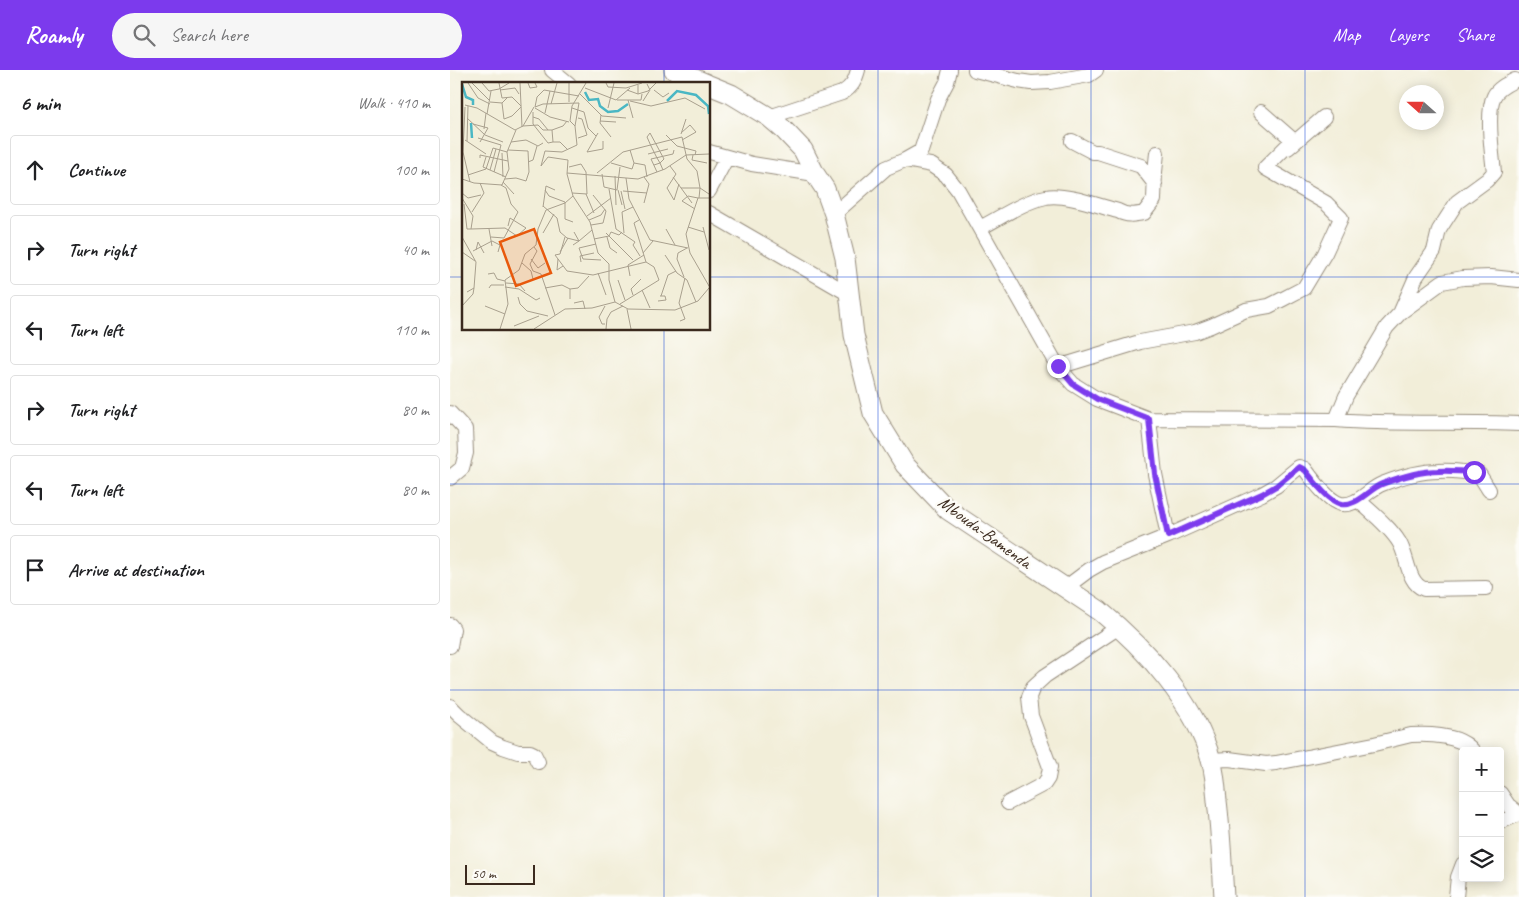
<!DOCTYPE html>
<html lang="en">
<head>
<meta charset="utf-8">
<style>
  body { margin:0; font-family:Caveat,sans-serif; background:#f6f6f6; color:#202124 }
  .controls { position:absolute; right:15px; bottom:15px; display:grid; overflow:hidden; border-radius:5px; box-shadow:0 2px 12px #0003 }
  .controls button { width:45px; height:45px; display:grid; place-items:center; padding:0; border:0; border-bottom:1px solid #e0e0e0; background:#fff; color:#202124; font:25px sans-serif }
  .compass { position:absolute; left:949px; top:15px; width:45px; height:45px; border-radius:50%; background:#fff; box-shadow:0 2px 12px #0003; rotate:291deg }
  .scale { position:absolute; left:15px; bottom:12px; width:70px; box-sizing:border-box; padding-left:5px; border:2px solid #3b2a1e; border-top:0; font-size:14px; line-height:18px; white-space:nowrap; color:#3b2a1e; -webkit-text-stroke:4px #fdfcf7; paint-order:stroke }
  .stop { position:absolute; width:15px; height:15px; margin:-11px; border:4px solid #7c3aed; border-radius:50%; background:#fff }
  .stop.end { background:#7c3aed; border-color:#fff; box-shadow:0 1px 5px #0008 }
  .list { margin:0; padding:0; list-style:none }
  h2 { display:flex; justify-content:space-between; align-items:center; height:65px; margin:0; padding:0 20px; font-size:21px }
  h2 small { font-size:16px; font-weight:400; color:#757577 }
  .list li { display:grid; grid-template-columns:32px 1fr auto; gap:15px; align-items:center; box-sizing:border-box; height:70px; margin:0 10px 10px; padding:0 10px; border:1px solid #e0e0e0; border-radius:5px }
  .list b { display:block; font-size:19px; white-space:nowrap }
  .list em { font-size:16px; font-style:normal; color:#757577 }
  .icon { flex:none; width:28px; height:28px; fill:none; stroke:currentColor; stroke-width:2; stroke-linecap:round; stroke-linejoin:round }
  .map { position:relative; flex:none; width:1069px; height:827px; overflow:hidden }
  header { display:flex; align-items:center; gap:30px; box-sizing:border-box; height:70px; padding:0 25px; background:#7c3aed; color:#fff }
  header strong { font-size:24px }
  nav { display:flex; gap:28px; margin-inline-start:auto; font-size:18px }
  .search { width:350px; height:45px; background:#f6f6f6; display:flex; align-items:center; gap:12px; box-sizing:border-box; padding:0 18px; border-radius:28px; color:#757577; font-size:19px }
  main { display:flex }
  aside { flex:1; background:#fff }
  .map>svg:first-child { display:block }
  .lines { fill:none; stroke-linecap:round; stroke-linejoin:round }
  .minor-casing { stroke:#968c7c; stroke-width:16 }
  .highway-casing { stroke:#968c7c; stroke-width:21 }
  .minor { stroke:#fff; stroke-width:14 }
  .highway { stroke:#fff; stroke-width:19 }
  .route { stroke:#7c3aed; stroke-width:6 }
  .grid { fill:none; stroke:#1d4ed8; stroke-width:1; stroke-opacity:0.55 }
  .labels { text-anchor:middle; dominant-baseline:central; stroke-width:5; stroke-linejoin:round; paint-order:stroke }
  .street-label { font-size:18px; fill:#3b2a1e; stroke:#fdfcf7 }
  .inset-river { fill:none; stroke:#4ab7c4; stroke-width:2.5 }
  .inset-road { fill:none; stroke:#a9a08e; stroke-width:1 }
  .view { fill:#e8590c; fill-opacity:0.15; stroke:#e8590c; stroke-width:2.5 }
  .inset-edge { fill:none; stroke:#3b2a1e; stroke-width:2.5 }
</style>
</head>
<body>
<header>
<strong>Roamly</strong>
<div class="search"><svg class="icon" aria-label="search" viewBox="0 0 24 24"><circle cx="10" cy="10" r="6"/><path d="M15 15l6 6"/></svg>Search here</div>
<nav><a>Map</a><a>Layers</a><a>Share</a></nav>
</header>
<main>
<aside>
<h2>6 min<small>Walk · 410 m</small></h2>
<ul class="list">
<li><svg class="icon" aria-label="ahead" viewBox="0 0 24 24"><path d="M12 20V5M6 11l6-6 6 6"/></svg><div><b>Continue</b></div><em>100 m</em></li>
<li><svg class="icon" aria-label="right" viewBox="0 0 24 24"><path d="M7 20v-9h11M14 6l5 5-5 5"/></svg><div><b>Turn right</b></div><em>40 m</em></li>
<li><svg class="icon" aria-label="left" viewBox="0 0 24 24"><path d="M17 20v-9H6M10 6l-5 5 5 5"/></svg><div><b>Turn left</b></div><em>110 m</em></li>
<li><svg class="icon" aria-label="right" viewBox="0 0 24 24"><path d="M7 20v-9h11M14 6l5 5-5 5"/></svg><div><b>Turn right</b></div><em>80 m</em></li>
<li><svg class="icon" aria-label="left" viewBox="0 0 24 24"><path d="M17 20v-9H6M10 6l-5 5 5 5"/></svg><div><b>Turn left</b></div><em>80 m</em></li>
<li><svg class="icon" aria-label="arrive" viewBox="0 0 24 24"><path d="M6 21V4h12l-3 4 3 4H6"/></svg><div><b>Arrive at destination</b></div></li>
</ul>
</aside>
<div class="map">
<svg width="1069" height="827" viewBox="0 0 1069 827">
  <rect width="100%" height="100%" fill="#fdfcf7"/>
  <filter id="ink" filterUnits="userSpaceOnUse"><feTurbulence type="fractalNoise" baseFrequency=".02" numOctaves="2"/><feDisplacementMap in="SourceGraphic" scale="10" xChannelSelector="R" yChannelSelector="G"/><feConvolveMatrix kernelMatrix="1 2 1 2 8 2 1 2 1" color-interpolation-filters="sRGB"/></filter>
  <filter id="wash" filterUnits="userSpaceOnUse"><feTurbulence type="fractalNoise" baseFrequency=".0096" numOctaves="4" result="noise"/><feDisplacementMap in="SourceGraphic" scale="20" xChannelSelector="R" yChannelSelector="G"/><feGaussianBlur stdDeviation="1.12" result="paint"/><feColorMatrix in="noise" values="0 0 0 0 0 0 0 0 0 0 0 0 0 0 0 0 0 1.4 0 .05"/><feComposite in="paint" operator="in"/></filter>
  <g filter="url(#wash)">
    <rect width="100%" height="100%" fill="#f2eed9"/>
  </g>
  <g filter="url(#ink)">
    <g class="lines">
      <defs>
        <path id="minor" d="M102,0L119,14
          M525,0L568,11L581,13L600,12L639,5L646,0
          M319,47L392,23C402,17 405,11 408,0
          M622,71L643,82H648L691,96L705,114
          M838,78L874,47
          M259,82L302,94L365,104
          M455,90L471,81L488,29L497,12L500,0
          M259,121L277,87
          M259,143L399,224
          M384,144L436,98L455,90L481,95L496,105L508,120L608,297L623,314L647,329L699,349L886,350L896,326L937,257L951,242L992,212L1013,208L1041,207L1069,210
          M530,158C550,148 574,131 596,127C614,123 649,136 668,141C677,146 684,145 694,143L704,130L705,102L707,83
          M951,241L966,207L984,181L989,160L1007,132L1037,110L1044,102C1042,84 1036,41 1044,26C1048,18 1057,14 1065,10
          M608,297L690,272L745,262L761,256L796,240L819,236L833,229L854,218L875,183L891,148L876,133L815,98L843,70L811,42
          M0,343L15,359L16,383L12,398L0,408
          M699,349L705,404L718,466
          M886,350C947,355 1008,351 1069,354
          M908,430C921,442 940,457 949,472C958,486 957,513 974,519L1036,518
          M615,518L639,500L653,492L718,466L812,424L826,416L849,397L855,399C863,410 878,431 891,434C906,437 919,419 932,414C950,407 970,401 989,401C1000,400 1012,402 1024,403L1029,404L1039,420
          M0,555L3,559L0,576
          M0,636L9,645L42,672L53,677L68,682H80L84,684L88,692
          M761,690L779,689L816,694L826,693L924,674L961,665C980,664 1011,665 1023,681
          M1050,723L1058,735L1069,744
          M558,733L594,714L598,708L600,697L581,646L579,627L583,617L595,606L669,557
          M1050,752L1069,744
          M1006,827L1008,807L1013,794"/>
        <path id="highway" d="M224,0L257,14
          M259,15L281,24L319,47L334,60L353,80L365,104L375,119L384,144L395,188L404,265L423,343L455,395L498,440L650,541C695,578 745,633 761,690C765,703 766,718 767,731C771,763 772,795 774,827"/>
      </defs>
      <use href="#minor" class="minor-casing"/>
      <use href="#highway" class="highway-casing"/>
      <use href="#minor" class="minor"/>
      <use href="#highway" class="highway"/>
    </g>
  </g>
  <g class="lines" filter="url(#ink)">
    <path class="route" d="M608,296L623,314L647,329L699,349L705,404L718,466L812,424L826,416L849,397L855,400C863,410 878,431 891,434C906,437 919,419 932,414C950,407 970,401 989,401C1000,400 1012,402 1024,402"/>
  </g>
  <path class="grid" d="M214,0V14M428,0V827M641,0V827M855,0V827M0,207H14M259,207H1069M214,259V827M0,414H1069M0,620H1069"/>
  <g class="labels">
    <g class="street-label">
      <text transform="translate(535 462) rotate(36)">Mbouda-Bamenda</text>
    </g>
  </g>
  <g transform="translate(12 12)">
    <rect width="248" height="248" fill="#f2eed9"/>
    <path class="inset-river" d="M0,2L4,15L11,18V23M123,10L127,18L136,17L138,24L146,30L156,29L166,22M205,19L215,9L234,13L246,24L247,32M9,41L10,56"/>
    <path class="inset-road" d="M6,1L16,16L28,22M10,1L28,19M20,1L27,9L37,7L47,1M37,1L40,16L50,15L59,24M58,1L60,45M66,1L68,6L75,5L73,1M107,1V20M144,1L146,5L164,6L180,1M123,6L154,18L168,6M38,8L53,6L57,12M165,8L176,12V3M192,8L201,15L207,11M118,12L140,34L164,36M176,12L186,9L194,1M155,18H179L180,12M166,18L171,36M168,19L189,24L223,16L243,27M181,19L188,8L185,2M28,20L40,21L45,16M40,21L42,37L50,34L59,25M89,22L95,1M3,23L15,26L53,48L61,44L72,25M3,25L1,70L8,100M73,25L81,22L117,21L113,44M73,25L75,15L82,8L117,14M73,26L88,35L107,40M110,26L122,30L126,46L134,54M146,26L152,1M71,30V42L86,61L91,60L90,48M83,31L88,9M25,32L29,9M139,33L138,41L149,55M71,35L77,37L86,48M5,36L23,53L41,60M116,36L120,37L125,53L116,56M108,39L110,24L124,1M138,39L154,40M11,42L26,46L18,60M61,44L76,43L81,48H90L101,44L105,39M22,47L24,31M219,51L228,43L234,50L220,58M219,52L224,37M204,53L215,64L234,69L233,73M16,56L39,63L32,90M3,58L24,72M5,59L6,24M49,60L64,58L76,64L81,61M91,60H98L106,68M125,70L141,67V59M125,70L136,51M40,71L41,95M186,72L206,67M231,73L230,78L245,81M24,75L21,85L44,95M18,76V73L46,79M66,80L71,78L75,64M149,81L170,87L172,81L168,68M172,81L183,83L185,95M192,83L198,81L202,77L188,51L185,55L189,64L195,76L198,81L201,88M208,84L214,92L205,106L212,118L217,102M107,85L119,82L124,90L125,112M28,88L34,67M195,90L189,77L211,72L212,68M105,91L176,97L203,87L224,73L247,72M135,91L161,70L220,55L225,77L235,89L238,106L247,112M140,92L142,105L155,108L158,85M6,93L24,87L31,66L45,70M153,94L154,123M182,95L187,102L182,121M211,95L230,121M164,96L167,117L188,158L226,166M0,97L12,101L40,103L47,87L45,70L54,48M43,97L54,96L64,99L67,90L66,69L46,68M41,100L52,112M219,106H238L237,116M147,107L154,147L173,160M83,108L87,114L103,120V137L111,140M156,108L160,123M159,109L163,127M161,109L185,111M0,111L6,116L19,113M110,111L125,112M124,112L132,131M111,114L128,140L136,171L147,182V198L153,220L166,227L213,228L236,219L247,206M0,116L11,134L9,147H5M247,116H236L224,152L228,171L247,204M2,122L5,147M81,124L95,136L98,150L105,156L117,159L130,148M81,125L84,104L93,108M233,127L220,119L226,114L236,116M10,130L22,111L18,101M125,134L149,116M127,138L139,133L143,127M177,138L172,141L184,180M129,143L141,141L144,129L131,113M226,145L242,150M241,145L247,168M9,147L43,146L55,154L64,146L48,136L46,144M27,147L30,164M204,147L213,163M81,151L92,132M144,151L147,154L149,150L157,153L160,150M162,151L160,130L171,125M0,155L14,180L12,206L5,210M29,155L42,156L56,130L49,122L44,106L39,103M103,155L98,172L93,173L105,189L131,193L184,180L192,185L197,198L158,222M145,155L148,166L155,171M132,157L147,154L171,178M173,160L171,163L178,174M134,162L117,166L121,177L139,178M111,163L117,159L112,150M72,165L75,169L68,182L71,189L79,192L93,233M14,168L16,160L22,171M11,169L30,159L38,163L36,170M0,170L13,179M98,170L106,156M181,171L191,159M203,173L215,191L225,198L234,220M69,177L76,186L83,181M96,177L95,188L101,184M119,180L118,174L132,171M60,181L69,189L71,197M136,191L144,213M26,192L32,191L35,197L43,199M168,194L166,183L182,173M222,195L215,177L216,171L225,166M156,198L163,218M44,201L57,202L63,209M43,205L57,207L74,218L78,216M27,206L29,203H42M83,206L100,203L108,207V217M108,207L116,206L127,194M180,208L188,226M171,213L169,207L179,197M199,214L206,193L214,189M56,215L58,222L65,229L86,234M196,219L204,218L203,214H198M112,221L121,219L123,227M0,224L11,212L12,206M23,224L43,232M143,224L137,235L140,242H143M165,227L169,247M218,239L223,237L217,221L223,196M52,244L77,234M38,247L46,222L43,198L57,188L63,172L74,163L76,147L84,128L103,121L111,114L105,92L106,78L86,75L79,84L83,69L100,70L115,63L113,44L108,39M72,247L103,227L130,226L153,220M144,247L145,237L149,230L161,224"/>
    <path class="view" d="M72,147L89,191L54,204L38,160Z"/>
    <rect width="248" height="248" class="inset-edge"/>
  </g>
</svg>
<div class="controls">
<button>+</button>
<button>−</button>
<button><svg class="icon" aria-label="layers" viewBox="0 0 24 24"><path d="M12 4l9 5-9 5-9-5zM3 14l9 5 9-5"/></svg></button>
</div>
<svg class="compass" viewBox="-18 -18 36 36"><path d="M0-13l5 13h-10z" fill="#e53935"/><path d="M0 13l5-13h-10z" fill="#757577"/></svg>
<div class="scale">50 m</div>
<div class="stop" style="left:1024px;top:402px"></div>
<div class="stop end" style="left:608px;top:296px"></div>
</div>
</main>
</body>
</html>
